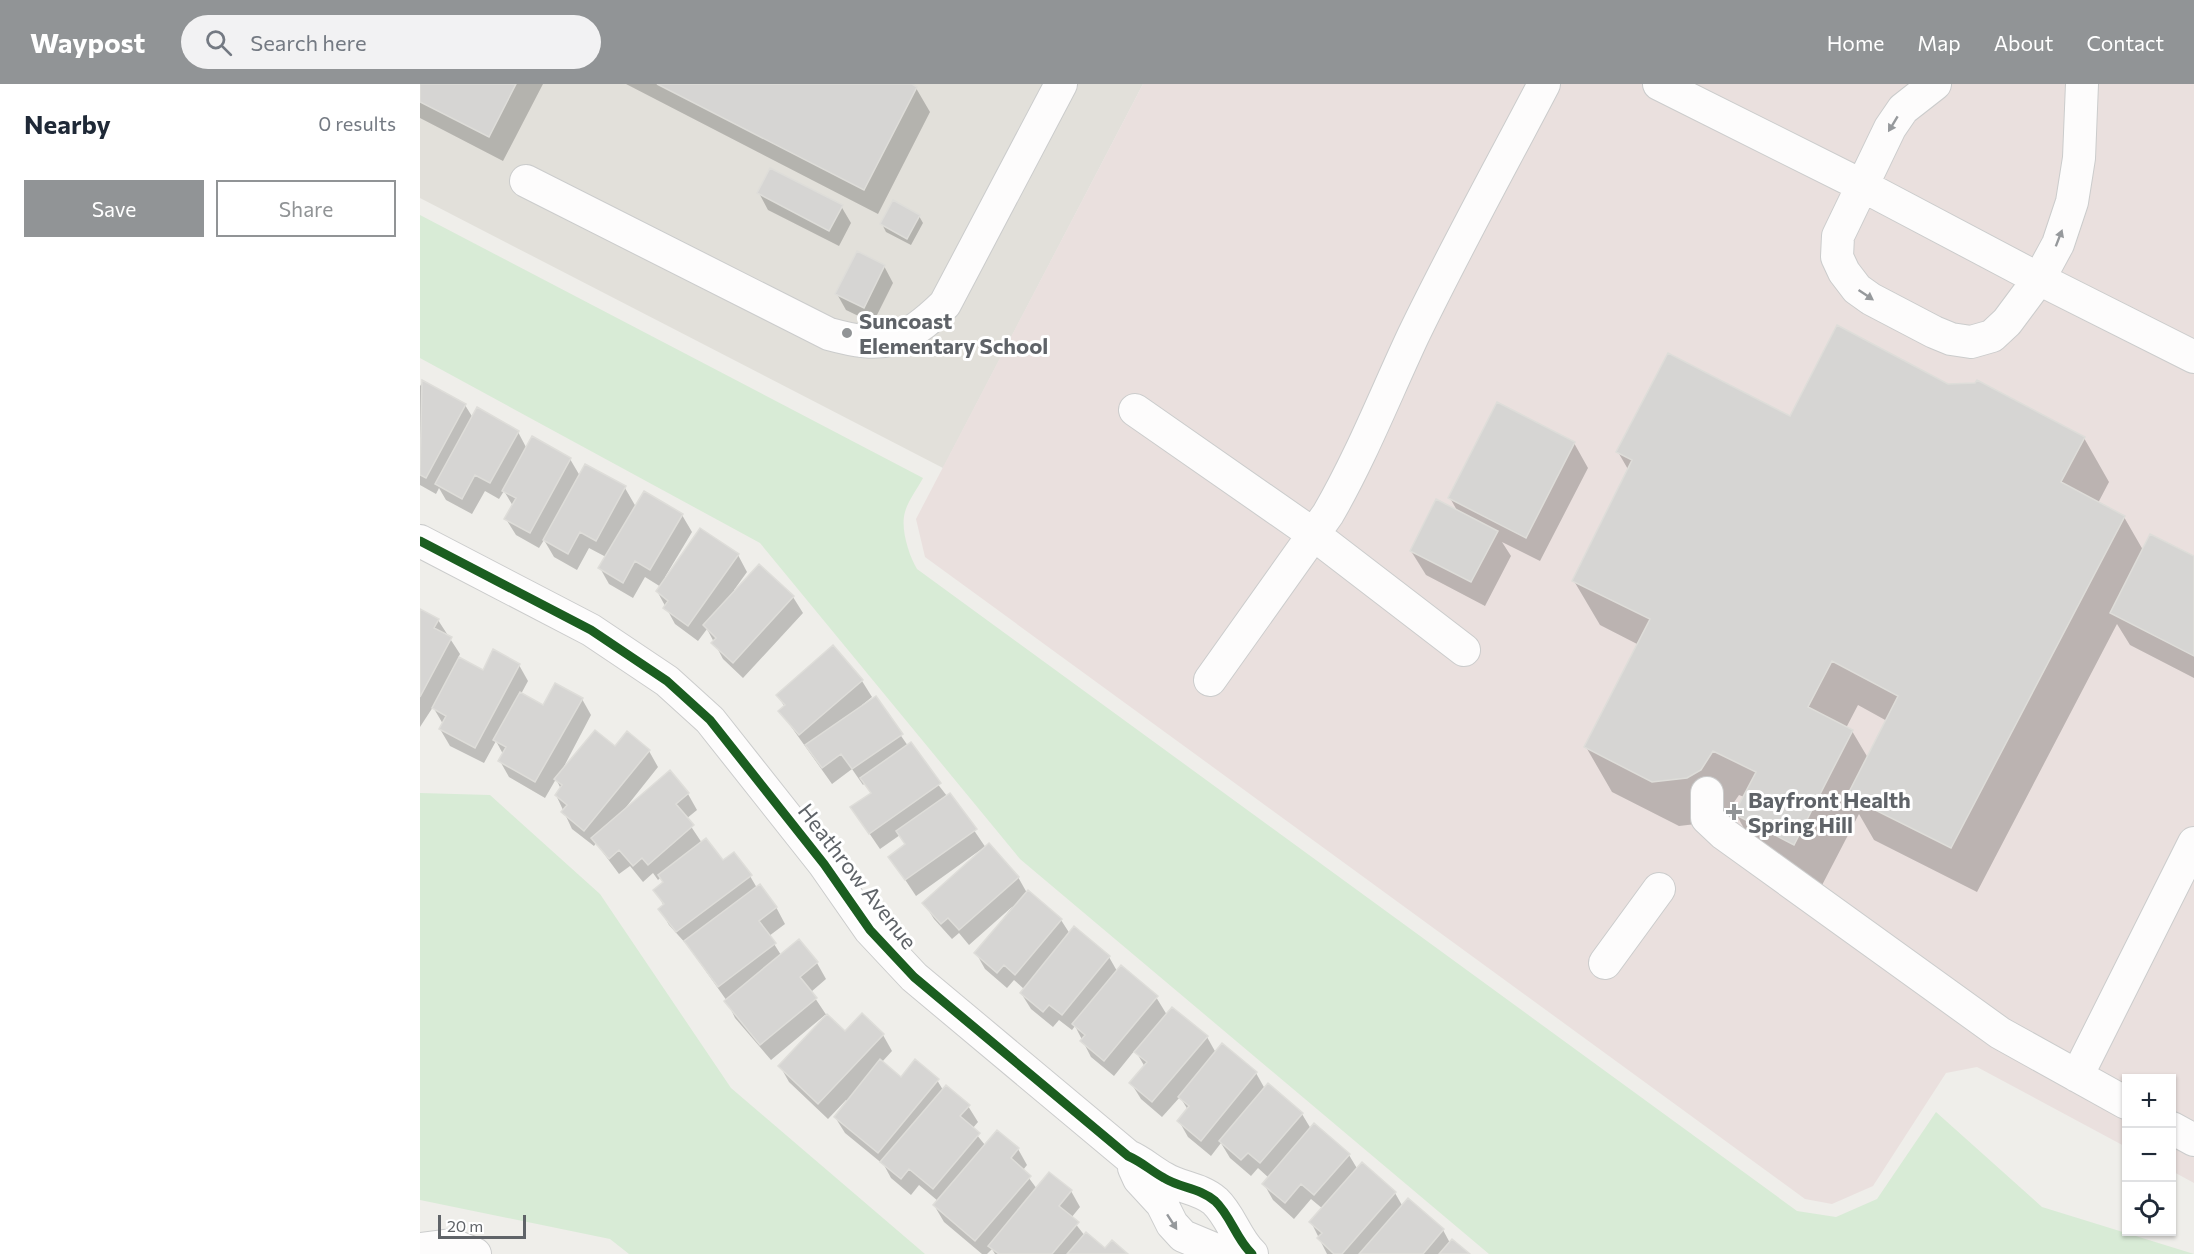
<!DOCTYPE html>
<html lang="en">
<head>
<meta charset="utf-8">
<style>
  body { margin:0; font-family:Commissioner,sans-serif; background:#f2f2f3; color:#1f2937 }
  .controls { position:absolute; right:18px; bottom:18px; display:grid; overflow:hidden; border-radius:0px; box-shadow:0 2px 4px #0004 }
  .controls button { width:54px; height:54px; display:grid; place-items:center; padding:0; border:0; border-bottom:2px solid #e0e1e3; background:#fff; color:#1f2937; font:30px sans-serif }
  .scale { position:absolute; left:18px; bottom:15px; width:88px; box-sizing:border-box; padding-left:6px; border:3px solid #5f6368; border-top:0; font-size:16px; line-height:21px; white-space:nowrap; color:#5f6368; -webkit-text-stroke:4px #fff; paint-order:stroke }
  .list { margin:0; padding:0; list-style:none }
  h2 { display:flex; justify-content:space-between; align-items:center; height:78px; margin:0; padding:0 24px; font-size:26px }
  h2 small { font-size:20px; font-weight:400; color:#747a83 }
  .actions { display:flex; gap:12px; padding:18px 24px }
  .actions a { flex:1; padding:14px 0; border:2px solid #919496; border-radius:0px; text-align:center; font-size:21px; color:#919496 }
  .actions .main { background:#919496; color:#fff }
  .icon { flex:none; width:33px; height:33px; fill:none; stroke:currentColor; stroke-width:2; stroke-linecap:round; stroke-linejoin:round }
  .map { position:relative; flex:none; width:1774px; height:1170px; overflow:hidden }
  header { display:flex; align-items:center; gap:36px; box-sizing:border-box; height:84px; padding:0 30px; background:#919496; color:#fff }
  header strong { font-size:28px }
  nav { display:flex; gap:33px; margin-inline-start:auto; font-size:21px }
  .search { width:420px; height:54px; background:#f2f2f3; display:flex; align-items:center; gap:15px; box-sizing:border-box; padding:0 21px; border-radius:33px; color:#747a83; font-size:22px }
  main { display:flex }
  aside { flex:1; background:#fff }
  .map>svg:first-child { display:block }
  .education { fill:#e2e0da }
  .medical { fill:#eae0de }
  .green { fill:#d8ebd6 }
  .shadow { fill:#0003; fill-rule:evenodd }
  .building { fill:#d6d5d3; stroke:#deddd9; stroke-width:1.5 }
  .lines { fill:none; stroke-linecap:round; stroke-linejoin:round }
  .minor-casing { stroke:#cbcccc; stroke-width:34 }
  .minor { stroke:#fdfcfc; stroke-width:32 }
  .cycleway-casing { stroke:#fff; stroke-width:13 }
  .cycleway { stroke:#1b5e20; stroke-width:9 }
  .oneway { fill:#96999c }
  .poi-dot { fill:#919496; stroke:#fff; stroke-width:2 }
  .labels { text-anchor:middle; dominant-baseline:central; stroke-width:6; stroke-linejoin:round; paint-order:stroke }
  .poi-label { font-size:22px; font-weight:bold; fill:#5f6368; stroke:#fff; text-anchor:start }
  .street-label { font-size:22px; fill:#5f6368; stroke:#fff }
</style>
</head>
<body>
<header>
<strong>Waypost</strong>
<div class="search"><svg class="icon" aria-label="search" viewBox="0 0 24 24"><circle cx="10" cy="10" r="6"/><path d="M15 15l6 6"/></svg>Search here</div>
<nav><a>Home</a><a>Map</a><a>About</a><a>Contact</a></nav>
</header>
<main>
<aside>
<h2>Nearby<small>0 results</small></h2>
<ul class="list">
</ul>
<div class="actions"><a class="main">Save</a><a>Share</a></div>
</aside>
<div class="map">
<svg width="1774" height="1170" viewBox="0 0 1774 1170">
  <rect width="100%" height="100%" fill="#efeeea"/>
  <path class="education" d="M0,0H723L523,384L0,114Z"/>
  <path class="medical" d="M723,0H1774V1099L1752,1087V994H1706V1063L1557,983L1526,989L1453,1102L1412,1120L1385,1115L505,473L496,435Z"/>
  <path class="green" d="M0,131L503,394C497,405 488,417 485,428C480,444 489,472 497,485L1377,1127L1416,1133L1457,1115L1516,1028L1622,1123L1774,1170H1069L600,775L340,459L0,274Z
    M0,709L70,711L180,810L311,1004L505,1170H209L190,1155L0,1116Z"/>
  <path class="shadow" d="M0,0H123L83,77L0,34Z
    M206,0H488L496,4L510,28L458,130Z
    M339,109L421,122L431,139L419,162L348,126Z
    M499,132L503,139L491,161L466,148L462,140Z
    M464,182L473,199L453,239L426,226L417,210Z
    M3,298L45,321L53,334L98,348L107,365L113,354L150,375L160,392L205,404L216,423L262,431L272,448L245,493L247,494L318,471L327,488L314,506L373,513L383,529L323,594L303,575L287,545L278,557L255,540L237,507L241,503L225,493L213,514L189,500L180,484L186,473L169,464L157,486L134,473L124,456L119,464L96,451L86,435L93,422L84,407L79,415L65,407L52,430L26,416L19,404L16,410L0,401V302Z
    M1528,302L1664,354L1689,398L1678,419L1704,433L1723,466L1774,474V594L1710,561L1697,540L1557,808L1454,756L1439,730L1400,805L1341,775L1316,730L1324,713L1319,711L1306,730L1293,738L1259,742L1192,708L1166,663L1219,561L1180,541L1154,497L1209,387L1198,368ZM1438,621L1467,637L1448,674L1432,647L1426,644Z
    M1154,359L1168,384L1120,477L1082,458L1091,472L1065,522L1006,491L991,467L1038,428L1030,414Z
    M0,527L18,536L40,570L38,574L63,588L99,581L108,597L101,610L124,623L162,615L171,631L140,690L195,664L229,667L238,683L203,727L268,710L277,726L266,735L282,759L303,778L330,792L337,804L356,823L365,840L349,852L361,871L397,879L406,895L391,908L407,932L425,949L463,951L472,967L462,978L482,995L517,996L523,1006L548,1022L558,1038L552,1045L565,1061L598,1065L607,1081L603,1086L617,1105L651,1107L660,1123L651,1134L665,1152L686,1166L706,1170H575L572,1165L567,1170H562L524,1138L514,1121L518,1117L499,1101L491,1111L471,1094L464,1081L425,1049L415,1033L428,1017L426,1016L408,1035L369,998L360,982L406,933L405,931L351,976L315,934L307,917L268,862L249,841L240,825L244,822L235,806L244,799L241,793L238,796L233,789L223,798L210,782L199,790L176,759L174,762L152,745L136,711L141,705L136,695L125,714L89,693L80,677L83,670L76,657L64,679L30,662L20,645L23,640L13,623L0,643Z
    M442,597L452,613L442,621L444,622L455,614L488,662L527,712L530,711L566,764L598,793L607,809L641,836L650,850L689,873L697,887L736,913L747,931L787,953L796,969L802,961L836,989L845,1005L882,1030L891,1045L929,1071L938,1086L942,1081L975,1109L983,1123L1023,1146L1030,1159L1048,1170H907L891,1138L903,1125L891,1115L874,1135L853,1116L844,1100L849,1094L838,1084L831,1092L810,1074L801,1059L791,1072L768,1053L759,1037L768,1026L760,1013L742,1033L721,1015L711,999L725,983L715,966L694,992L671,973L655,942L652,946L639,936L633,943L611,925L601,909L604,905L594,896L587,904L565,885L556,869L593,822L549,861L539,849L532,855L514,835L504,819L564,765L563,764L496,812L470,773L486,761L480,751L460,765L432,724L451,710L445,699L443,701L432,685L412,700L360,627L365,623L357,611Z"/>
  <path class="building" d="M0,0H96L69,53L0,18Z
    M237,0H492L497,3L444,106Z
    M350,84L423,121L409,147L337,109Z
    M473,116L500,131L487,155L460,140Z
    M437,167L465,181L444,224L415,210Z
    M1417,241L1528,300L1555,299L1557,296L1665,353L1641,398L1705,432L1531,764L1427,712L1478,612L1412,577L1388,623L1433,646L1374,761L1314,730L1336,688L1293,667L1281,686L1267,694L1232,698L1164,663L1230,535L1152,497L1212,376L1196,368L1248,269L1370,332Z
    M2,296L46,320L6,394L0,391Z
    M1077,318L1155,358L1106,454L1028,414Z
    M57,323L99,347L70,399L55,391L42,415L15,400Z
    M112,352L151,374L110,449L84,435L96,414L82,407Z
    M165,380L206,402L176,457L160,448L148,470L123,456Z
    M224,407L263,430L230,486L215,477L203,499L178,484Z
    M1016,415L1078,447L1051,498L990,467Z
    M280,444L319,470L268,542L243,524L248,517L236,507Z
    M1730,450L1774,472V572L1690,529Z
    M339,480L374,512L313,579L291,559L296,554L283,541Z
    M0,525L19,535L14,544L32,553L0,613Z
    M413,561L443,596L379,651L358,627L365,621L356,611Z
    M73,565L100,580L55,664L19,645L26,632L12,624L39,573L63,586Z
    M135,599L163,614L115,698L78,677L86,663L73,656L100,608L123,621Z
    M456,612L483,650L432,685L421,670L402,684L385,661Z
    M175,646L195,662L207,647L230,666L164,747L141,728L147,721L135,711L142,701L134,695Z
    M491,658L521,699L449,750L430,723L451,709L440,694Z
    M250,686L269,709L256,720L274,741L228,781L222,774L213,782L199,766L189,775L171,754Z
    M530,709L557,745L485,796L468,773L485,760L476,747Z
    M286,754L303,776L314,768L332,791L256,848L238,825L244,820L233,806L243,798L238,791Z
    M569,759L599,793L539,846L528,834L521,840L502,819Z
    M340,800L357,823L339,837L356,859L298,903L264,857Z
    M608,806L642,835L595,891L584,881L577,889L554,869Z
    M654,842L690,872L642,931L629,921L623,928L600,909Z
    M379,855L398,878L380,893L397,914L340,961L304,917Z
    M701,881L738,912L684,977L660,957L665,951L652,940Z
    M752,923L788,952L732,1018L709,999L727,978L714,968Z
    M442,929L464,950L398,1020L358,982L407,930L425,947Z
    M802,959L837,988L781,1057L757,1037L769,1022L758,1013Z
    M460,975L481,993L495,975L519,995L458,1069L414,1033Z
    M848,999L883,1029L840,1079L828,1069L821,1076L799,1057Z
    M526,1001L550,1021L540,1032L560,1049L513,1105L489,1085L481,1095L460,1078Z
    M894,1039L930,1070L894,1111L881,1100L865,1119L842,1100Z
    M577,1046L599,1064L591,1074L611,1092L555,1157L513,1121Z
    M942,1078L976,1108L922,1170H914L897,1154L902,1149L889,1138Z
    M629,1088L652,1106L639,1122L659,1138L632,1170H579L568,1162Z
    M988,1114L1024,1145L1003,1170H939Z
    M666,1148L685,1164L692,1156L708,1170H647Z
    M1032,1155L1050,1170H1019Z"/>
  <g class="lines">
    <defs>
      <path id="minor" d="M1239,0L1443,102L1619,195L1774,273
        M1515,0L1483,25L1470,44L1418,152L1417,173L1424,188L1437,205L1451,215L1514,248L1531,255L1551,258L1572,252L1587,238L1619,195L1638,160L1652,118L1659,74L1662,0
        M106,97L409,250C464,265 484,260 525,220L641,0
        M715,326L893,450L1044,566
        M0,457L171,546L247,597L290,636L404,780L450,846L494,893L708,1072C722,1078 731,1087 744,1094C760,1104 780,1104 795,1117C811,1132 816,1155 832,1170
        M790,596L908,430C941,373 965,312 993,252C1034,167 1080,84 1124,0
        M1287,709V734L1304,750L1580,949L1706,1019
        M1185,879L1239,805
        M1657,992L1774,759
        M1752,1044L1774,1056
        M714,1084L719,1095L742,1120L752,1140L763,1152L806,1170
        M0,1165L33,1161L55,1170"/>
    </defs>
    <use href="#minor" class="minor-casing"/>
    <use href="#minor" class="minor"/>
    <defs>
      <path id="cycleway" d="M0,457L171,546L247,597L290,636L404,780L450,846L494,893L708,1072C722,1078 731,1087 744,1094C760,1104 780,1104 795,1117C811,1132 816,1155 832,1170"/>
    </defs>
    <use href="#cycleway" class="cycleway-casing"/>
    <use href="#cycleway" class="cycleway"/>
  </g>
  <defs><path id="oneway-solid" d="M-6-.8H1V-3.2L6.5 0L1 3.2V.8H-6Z" transform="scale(1.5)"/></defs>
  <g class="oneway">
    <use href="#oneway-solid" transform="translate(1473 40) rotate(121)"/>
    <use href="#oneway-solid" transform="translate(1639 154) rotate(-69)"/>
    <use href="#oneway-solid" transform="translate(1446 211) rotate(34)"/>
    <use href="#oneway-solid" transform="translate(752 1138) rotate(57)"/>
  </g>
  <g class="poi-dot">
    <circle cx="427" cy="249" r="6"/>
    <path d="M1311 719h6v6h6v6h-6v6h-6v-6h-6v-6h6z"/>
  </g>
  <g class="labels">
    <g class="poi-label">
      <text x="439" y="236">Suncoast<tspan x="439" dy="25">Elementary School</tspan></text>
      <text x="1328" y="715">Bayfront Health<tspan x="1328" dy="25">Spring Hill</tspan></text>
    </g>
    <g class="street-label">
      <text transform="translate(438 792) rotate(52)">Heathrow Avenue</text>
    </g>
  </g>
</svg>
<div class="controls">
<button>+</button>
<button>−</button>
<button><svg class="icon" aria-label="locate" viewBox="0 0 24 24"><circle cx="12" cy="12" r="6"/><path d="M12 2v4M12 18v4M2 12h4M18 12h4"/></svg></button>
</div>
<div class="scale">20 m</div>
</div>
</main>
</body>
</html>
